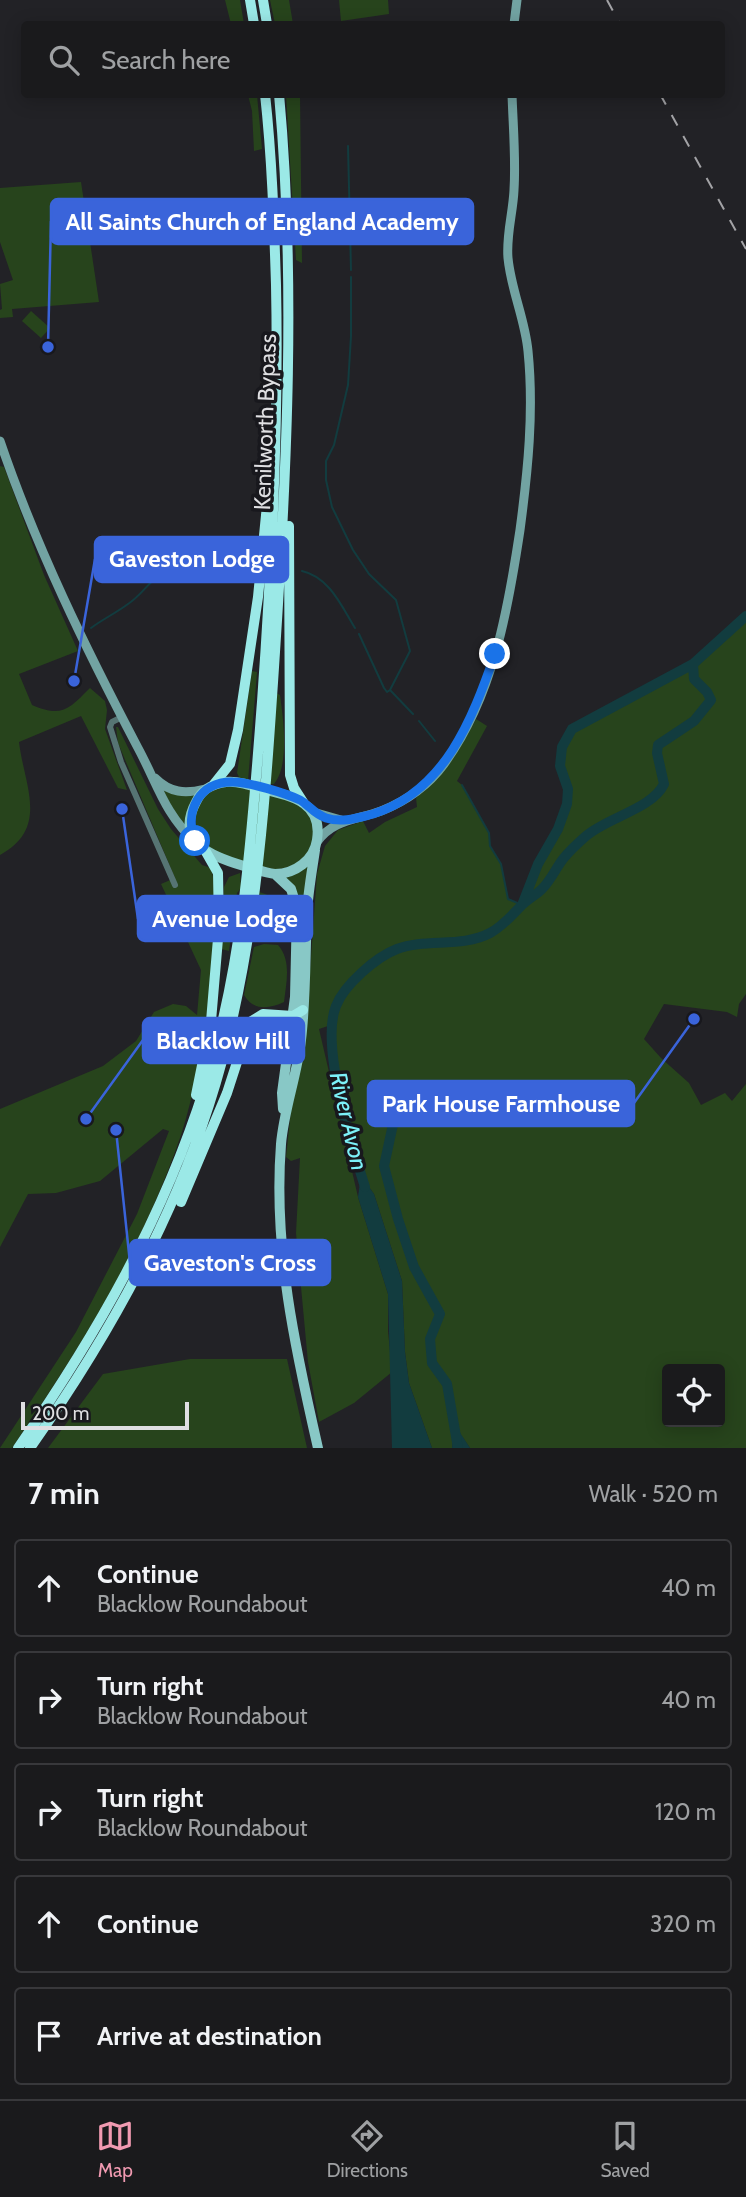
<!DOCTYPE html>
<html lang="en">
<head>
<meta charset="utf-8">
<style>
  body { margin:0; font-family:Cabin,sans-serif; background:#272729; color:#f1f3f6 }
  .controls { position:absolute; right:21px; bottom:21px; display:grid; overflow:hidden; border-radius:7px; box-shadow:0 4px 18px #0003 }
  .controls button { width:63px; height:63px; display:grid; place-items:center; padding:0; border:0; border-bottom:2px solid #38383b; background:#1a1a1c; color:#f1f3f6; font:35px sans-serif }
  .scale { position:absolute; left:21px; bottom:18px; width:168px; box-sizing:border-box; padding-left:7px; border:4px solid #dfdfe2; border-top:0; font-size:19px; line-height:24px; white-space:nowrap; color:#dfdfe2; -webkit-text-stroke:5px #18181d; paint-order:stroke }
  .stop { position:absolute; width:21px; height:21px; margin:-16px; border:5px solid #1a73e8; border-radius:50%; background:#fff }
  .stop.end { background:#1a73e8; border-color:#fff; box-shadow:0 2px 7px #0008 }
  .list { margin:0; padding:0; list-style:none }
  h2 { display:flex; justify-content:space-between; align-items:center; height:91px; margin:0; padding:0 28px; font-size:30px }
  h2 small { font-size:23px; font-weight:400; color:#9fa1a3 }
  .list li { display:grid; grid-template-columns:46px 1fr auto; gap:21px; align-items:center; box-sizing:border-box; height:98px; margin:0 14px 14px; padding:0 14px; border:2px solid #38383b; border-radius:7px }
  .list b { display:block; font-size:26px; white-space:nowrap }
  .list p { margin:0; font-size:23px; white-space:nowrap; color:#9fa1a3 }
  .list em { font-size:23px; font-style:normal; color:#9fa1a3 }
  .icon { flex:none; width:38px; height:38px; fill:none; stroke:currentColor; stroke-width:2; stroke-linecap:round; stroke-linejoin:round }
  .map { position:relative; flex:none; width:746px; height:1448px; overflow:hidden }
  .search { position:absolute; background:#1a1a1c; box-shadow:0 4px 18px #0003; left:21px; right:21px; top:21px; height:77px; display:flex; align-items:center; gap:18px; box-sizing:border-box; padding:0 24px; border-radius:7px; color:#9fa1a3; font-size:26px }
  .sheet { height:651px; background:#1a1a1c }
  nav { display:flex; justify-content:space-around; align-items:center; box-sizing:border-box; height:98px; border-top:2px solid #38383b; background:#1a1a1c; font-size:19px; color:#9fa1a3 }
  nav a { display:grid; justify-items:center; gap:4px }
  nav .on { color:#f19ab1 }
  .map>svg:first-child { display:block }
  .green { fill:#27441c; fill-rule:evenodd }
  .water { fill:#123c3f }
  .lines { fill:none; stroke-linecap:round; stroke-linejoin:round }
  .stream { stroke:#123c3f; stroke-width:2 }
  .river { stroke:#123c3f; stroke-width:10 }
  .street { stroke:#567473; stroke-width:6 }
  .secondary { stroke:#72a3a2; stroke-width:9 }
  .primary { stroke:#88c8c6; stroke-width:10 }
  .highway { stroke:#9be9e7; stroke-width:10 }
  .rail { stroke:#a3a3a6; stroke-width:2; stroke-dasharray:12 12; stroke-linecap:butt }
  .route { stroke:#1a73e8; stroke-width:9 }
  .labels { text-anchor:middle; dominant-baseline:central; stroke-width:7; stroke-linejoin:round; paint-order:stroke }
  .street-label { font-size:23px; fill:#dfdfe2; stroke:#18181d }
  .water-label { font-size:24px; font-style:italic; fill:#7cf1f9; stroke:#18181d }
  .leader { fill:none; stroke:#3a64da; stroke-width:2.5 }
  .callout-dot { fill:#3a64da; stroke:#18181d; stroke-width:2.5 }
  .callout { fill:#3a64da; stroke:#3a64da; stroke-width:2.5 }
  .callout-label { font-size:24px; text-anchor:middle; font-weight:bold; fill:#fff }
</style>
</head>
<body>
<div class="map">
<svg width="746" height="1448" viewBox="0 0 746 1448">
  <rect width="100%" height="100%" fill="#222226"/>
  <path class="green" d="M225,0H240L244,24H231Z
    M270,0H289L293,24H275Z
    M339,0H388L389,14L341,21Z
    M248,95H257L262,149L254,151L252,111Z
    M286,95H300L302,263L296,260Z
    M81,182L99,302L12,309L13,317L0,318V310L2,309L0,284L13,280L0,242V188Z
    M31,311L50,328L41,338L22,321Z
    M0,466L4,467L44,575L78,651L19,674L32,705C62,718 69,709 90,688L105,701L107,710L105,729L127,790L118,788L81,716L19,742C24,785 50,828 0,855Z
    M746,616V994L739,1004L737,1017L727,1012L664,1004L644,1039L661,1058L689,1083L701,1105L725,1093L732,1101L746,1084V1448H470L455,1426L452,1448H432L409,1383L405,1352L402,1281L374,1194L361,1176L349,1135L332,1047L331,1025L319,1029L358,1197L388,1294V1331L392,1372L354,1403L319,1422L308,1362L296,1233L300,1158L291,1161L286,1157L291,1110L305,1040L317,874L325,846L338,830L363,821L369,833L385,822L417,807L416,798C444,776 460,749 476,719L487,726L457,781L462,785L489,833L490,846L501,864L508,899L522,905L538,864L558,829L567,804L568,789L560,766L562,747L572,729L693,664ZM667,1369H720V1422H667Z
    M252,671L257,672L248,781L240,779L237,773Z
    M276,693L280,695C283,717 290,765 274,784H269Z
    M116,727H118L158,809L171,829L202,865L211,868C222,909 214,969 207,1011C201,1053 194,1095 181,1135C141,1252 81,1346 12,1448H0L76,1332L137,1214L169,1131L163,1129L100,1181L56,1193L28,1194L0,1247V1109L103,1066L136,1041L154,1012L173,1004L186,1006L197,1015L201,970L161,884L175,878L118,743Z
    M227,784C246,789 290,793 304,807C327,831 308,868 277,869C264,870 221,857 211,849C192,835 189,803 211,790C216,787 222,786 227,784Z
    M163,788L195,795L187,829L162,793Z
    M310,863L299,996V933L284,876Z
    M240,873L241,888L237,893L229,951L221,949L224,887L229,877Z
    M259,892C275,896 288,910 282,927L275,932L260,933Z
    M264,944L278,945C292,961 286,983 284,1002C269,1009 253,1011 244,995L254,947Z
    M190,1359H287L307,1448H48L103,1374Z"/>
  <path class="water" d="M361,1176L374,1194L402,1281L405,1352L409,1383L432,1448H392L388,1294L358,1197Z
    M455,1425L470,1448H452Z"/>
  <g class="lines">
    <path class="stream" d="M348,146L351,270
      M351,277V336L348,385L334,445L326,461V480L332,507L353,550L369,574L396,600L410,651L390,690
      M302,571C329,577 341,605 355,628
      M91,628C103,619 116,613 128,604C139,597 146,586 156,578C176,562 218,547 244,557
      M359,634L384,688L387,692L390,690L413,714
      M419,721L435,741
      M462,785L489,833L490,846L501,864L508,899L522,905"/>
    <path class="river" d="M522,905L538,864L558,829L567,804L568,789L560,766L562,747L572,729L693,664L746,616
      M400,1092L384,1166L398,1219L414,1267L440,1314L430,1339L432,1363L447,1384L458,1448
      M365,1187C352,1146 320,1045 336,1006C344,985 376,957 397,949C426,938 462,948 490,933C503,926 511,916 521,906C528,899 536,895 542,889C551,880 556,868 563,859C570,850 578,843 586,836C608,817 652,809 664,784L657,753L658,745L694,721L711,700L707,692L694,679L693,664"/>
    <path class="street" d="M122,717L112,722L110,727L121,762L175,885"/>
    <path class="secondary" d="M514,24L517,0
      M0,441C36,547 86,649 138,748C158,785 164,813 196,843
      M155,778C170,793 185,794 205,789
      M313,812L341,820
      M317,842C333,819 357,820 381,811C406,801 428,786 444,764C493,697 508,610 520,530C528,470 534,411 528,351C525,319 511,290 508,258C506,235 513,213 514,190C516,158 513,126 512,94"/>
    <path class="primary" d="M226,782C238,781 250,785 262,789C291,796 323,802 317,840C314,860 295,874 275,874C264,873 253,868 244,866C213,857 174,843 196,802C202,789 212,784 226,782Z
      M315,850C312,871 308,892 307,913C305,956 306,998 301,1040C297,1076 284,1109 281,1144C273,1248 295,1348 318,1448
      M275,874L291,889L297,908L295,997L282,1093L283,1109"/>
    <path class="highway" d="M250,0L254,24
      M263,0L267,24
      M289,526L290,775L294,788L303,802
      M214,784L230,764L238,730L258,597L267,505
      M196,1095L211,1021L219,927L218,873L206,852
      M181,1202L227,1093L250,1022L263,1014L293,1016L303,1010
      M18,1448C97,1334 163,1219 205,1086C244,962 252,830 262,702C272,563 279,424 276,285C274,221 272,158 265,94
      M30,1448C105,1342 169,1229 209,1105C256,960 265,804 275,652C287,467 296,280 279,94"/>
    <path class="rail" d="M607,0L620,24
      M660,94L746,249"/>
  </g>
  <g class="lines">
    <path class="route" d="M195,841C184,812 199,781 233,782C249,782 285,793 300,800C310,806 314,814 326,818C342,823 357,818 373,814C445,791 472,720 495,654"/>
  </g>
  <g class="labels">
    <g class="street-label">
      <text transform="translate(265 422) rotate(-88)">Kenilworth Bypass</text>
    </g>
    <g class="water-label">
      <text transform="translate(349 1121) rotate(77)">River Avon</text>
    </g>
  </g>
  <path class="leader" d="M48 347L51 221M74 681L95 559M122 809L138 919M86 1119L143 1040M694 1019L634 1103M116 1130L130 1263"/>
  <g class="callout-dot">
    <circle cx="48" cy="347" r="7"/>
    <circle cx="74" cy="681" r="7"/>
    <circle cx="122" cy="809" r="7"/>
    <circle cx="86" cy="1119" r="7"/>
    <circle cx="694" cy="1019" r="7"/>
    <circle cx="116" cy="1130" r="7"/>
  </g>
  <g class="callout">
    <rect x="51" y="199" width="422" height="45" rx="7"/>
    <rect x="95" y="537" width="193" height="45" rx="7"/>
    <rect x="138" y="896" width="174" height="45" rx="7"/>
    <rect x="143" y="1018" width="161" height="45" rx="7"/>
    <rect x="368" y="1081" width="266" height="45" rx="7"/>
    <rect x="130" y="1240" width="200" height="45" rx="7"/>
  </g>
  <g class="callout-label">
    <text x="262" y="230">All Saints Church of England Academy</text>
    <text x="192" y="567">Gaveston Lodge</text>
    <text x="225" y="927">Avenue Lodge</text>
    <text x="223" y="1049">Blacklow Hill</text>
    <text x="501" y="1112">Park House Farmhouse</text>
    <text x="230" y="1271">Gaveston's Cross</text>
  </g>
</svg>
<div class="controls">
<button><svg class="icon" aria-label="locate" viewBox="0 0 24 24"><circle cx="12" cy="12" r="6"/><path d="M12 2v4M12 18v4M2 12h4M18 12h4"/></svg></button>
</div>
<div class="scale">200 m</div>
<div class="stop" style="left:195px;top:841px"></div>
<div class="stop end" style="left:495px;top:654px"></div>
<div class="search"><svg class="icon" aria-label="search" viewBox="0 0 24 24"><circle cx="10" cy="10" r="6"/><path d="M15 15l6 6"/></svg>Search here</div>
</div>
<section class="sheet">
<h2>7 min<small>Walk · 520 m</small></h2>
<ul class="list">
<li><svg class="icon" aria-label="ahead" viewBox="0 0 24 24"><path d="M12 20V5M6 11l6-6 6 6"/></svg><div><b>Continue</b><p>Blacklow Roundabout</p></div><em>40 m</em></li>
<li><svg class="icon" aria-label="right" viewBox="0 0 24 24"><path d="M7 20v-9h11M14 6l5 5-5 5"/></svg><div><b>Turn right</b><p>Blacklow Roundabout</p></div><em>40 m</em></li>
<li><svg class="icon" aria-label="right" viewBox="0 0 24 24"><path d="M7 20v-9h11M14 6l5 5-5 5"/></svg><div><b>Turn right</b><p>Blacklow Roundabout</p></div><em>120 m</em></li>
<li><svg class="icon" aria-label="ahead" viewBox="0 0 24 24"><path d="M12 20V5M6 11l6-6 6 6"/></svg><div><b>Continue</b></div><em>320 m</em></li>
<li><svg class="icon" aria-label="arrive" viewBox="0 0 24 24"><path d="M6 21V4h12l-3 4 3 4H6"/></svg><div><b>Arrive at destination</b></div></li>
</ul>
</section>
<nav>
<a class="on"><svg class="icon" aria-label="map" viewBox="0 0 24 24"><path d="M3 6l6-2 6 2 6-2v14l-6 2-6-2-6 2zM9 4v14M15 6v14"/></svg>Map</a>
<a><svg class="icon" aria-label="directions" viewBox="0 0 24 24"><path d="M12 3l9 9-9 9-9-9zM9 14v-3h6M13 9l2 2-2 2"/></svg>Directions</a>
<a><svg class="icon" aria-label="saved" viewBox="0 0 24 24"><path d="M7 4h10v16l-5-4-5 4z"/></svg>Saved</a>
</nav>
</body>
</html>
